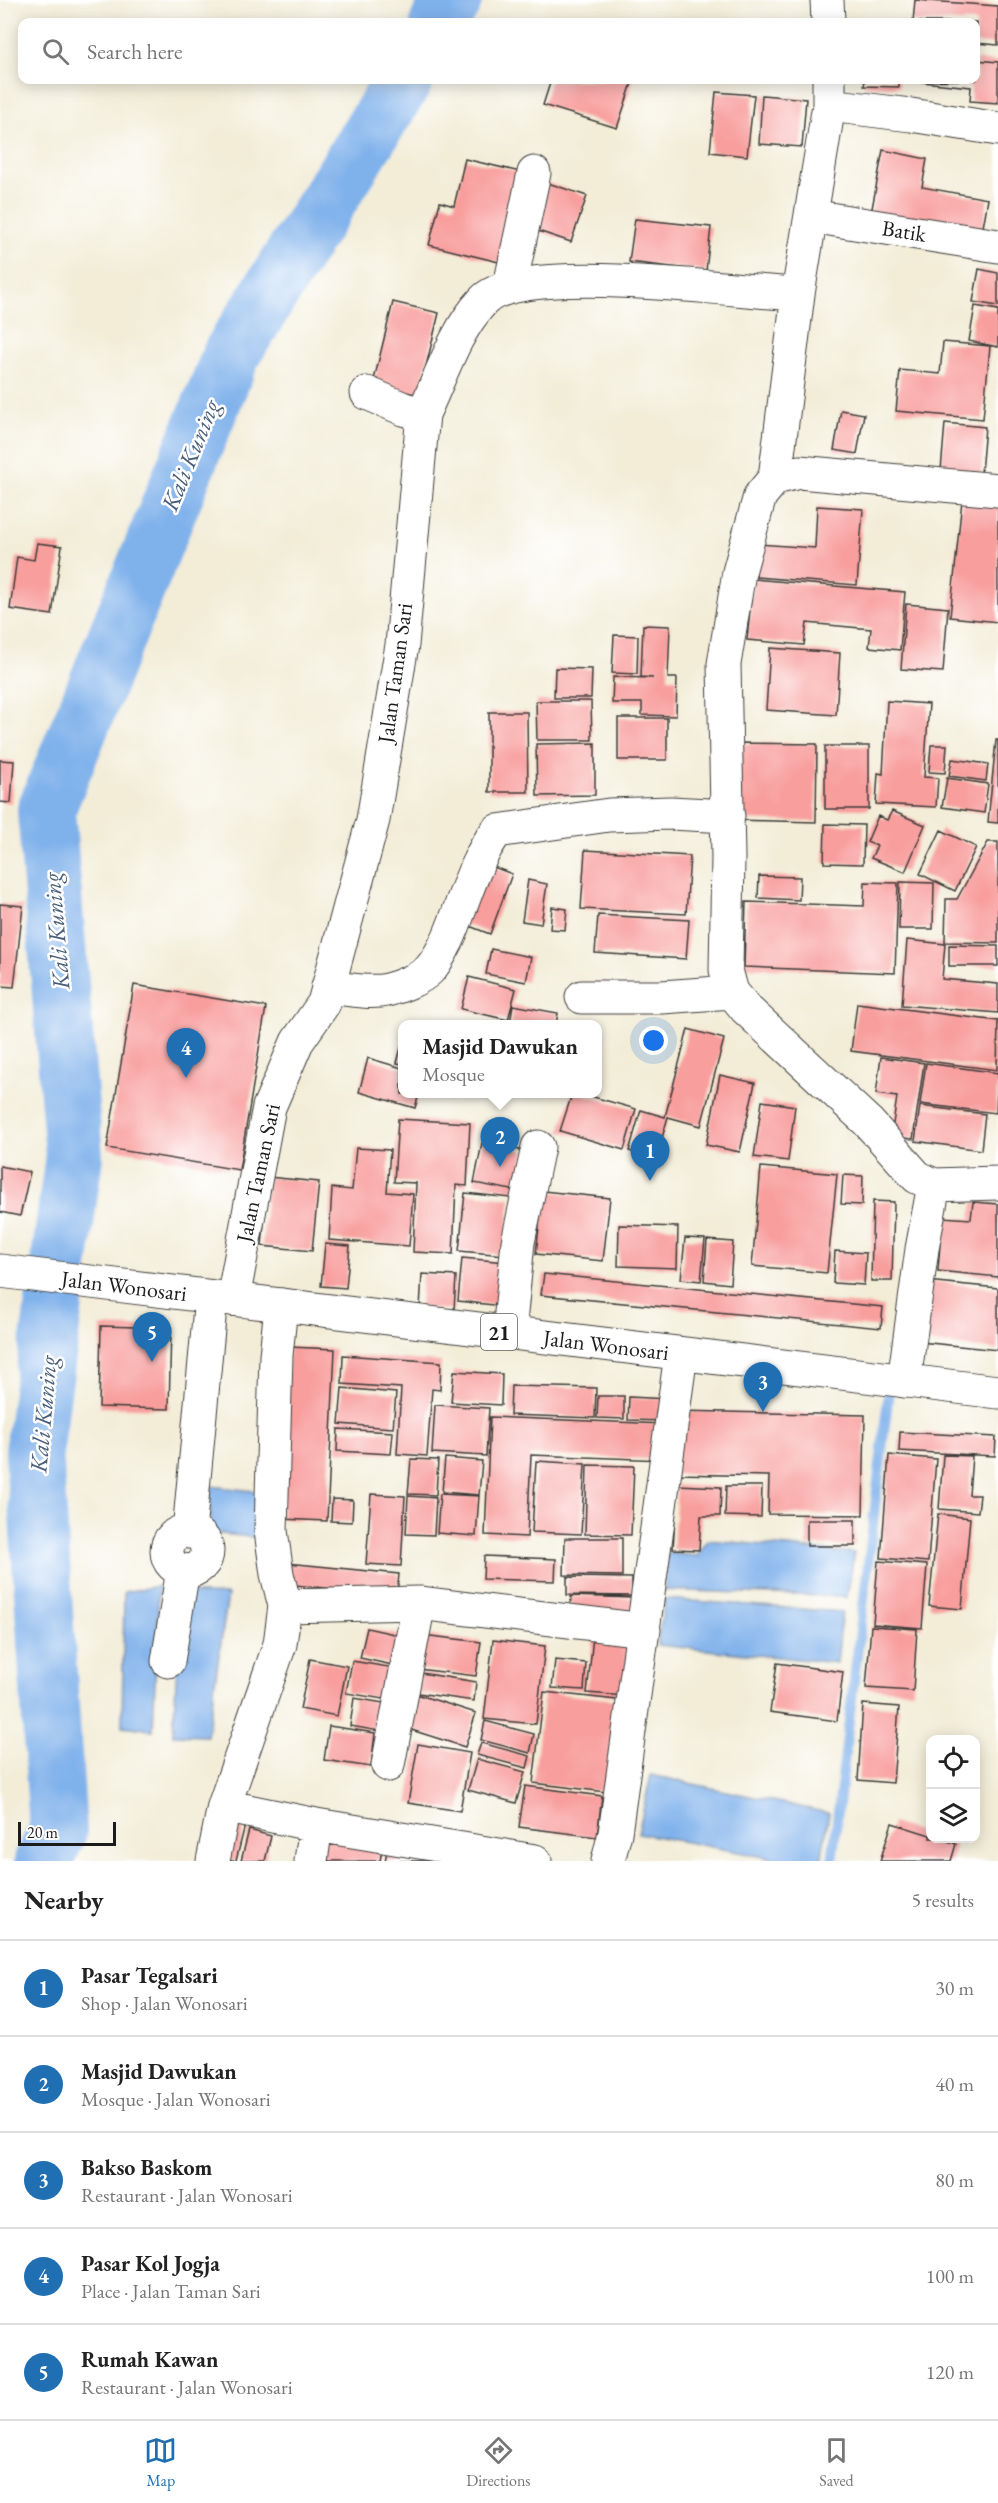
<!DOCTYPE html>
<html lang="en">
<head>
<meta charset="utf-8">
<style>
  body { margin:0; font-family:"EB Garamond",serif; background:#f6f6f6; color:#222 }
  .controls { position:absolute; right:18px; bottom:18px; display:grid; overflow:hidden; border-radius:12px; box-shadow:0 3px 15px #0003 }
  .controls button { width:54px; height:54px; display:grid; place-items:center; padding:0; border:0; border-bottom:2px solid #e0e0e0; background:#fff; color:#222; font:30px sans-serif }
  .scale { position:absolute; left:18px; bottom:15px; width:98px; box-sizing:border-box; padding-left:6px; border:3px solid #1c1c1c; border-top:0; font-size:16px; line-height:21px; white-space:nowrap; color:#1c1c1c; -webkit-text-stroke:4px #fff; paint-order:stroke }
  .you { position:absolute; left:654px; top:1041px; width:21px; height:21px; margin:-15px; border:4px solid #fff; border-radius:50%; background:#1a73e8; box-shadow:0 0 0 9px #1a73e833 }
  .badge { display:grid; place-items:center; width:39px; height:39px; border-radius:50%; background:#1f6fb2; color:#fff; font-size:20px; font-weight:700 }
  .pin { position:absolute; translate:-50% -50px; filter:drop-shadow(0 2px 3px #0008) }
  .pin::after { content:''; position:absolute; top:32px; width:21px; height:18px; background:inherit; clip-path:polygon(0 0,100% 0,50% 100%) }
  .popup { position:absolute; left:398px; top:1020px; width:204px; height:78px; box-sizing:border-box; display:grid; place-content:center; border-radius:12px; background:#fff; filter:drop-shadow(0 2px 4px #0005); font-size:20px; white-space:nowrap; color:#767676 }
  .popup b { font-size:22px; color:#222 }
  .popup::after { content:''; position:absolute; left:50%; top:100%; margin-left:-12px; border:12px solid transparent; border-top-color:#fff }
  .list { margin:0; padding:0; list-style:none }
  h2 { display:flex; justify-content:space-between; align-items:center; height:78px; margin:0; padding:0 24px; font-size:26px }
  h2 small { font-size:20px; font-weight:400; color:#767676 }
  .list li { display:grid; grid-template-columns:39px 1fr auto; gap:18px; align-items:center; box-sizing:border-box; height:96px; padding:0 24px; border-top:2px solid #e0e0e0 }
  .list b { display:block; font-size:22px; white-space:nowrap }
  .list p { margin:0; font-size:20px; white-space:nowrap; color:#767676 }
  .list em { font-size:20px; font-style:normal; color:#767676 }
  .icon { flex:none; width:33px; height:33px; fill:none; stroke:currentColor; stroke-width:2; stroke-linecap:round; stroke-linejoin:round }
  .map { position:relative; flex:none; width:998px; height:1861px; overflow:hidden }
  .search { position:absolute; background:#fff; box-shadow:0 3px 15px #0003; left:18px; right:18px; top:18px; height:66px; display:flex; align-items:center; gap:15px; box-sizing:border-box; padding:0 21px; border-radius:12px; color:#767676; font-size:22px }
  .sheet { height:558px; background:#fff }
  nav { display:flex; justify-content:space-around; align-items:center; box-sizing:border-box; height:84px; border-top:2px solid #e0e0e0; background:#fff; font-size:16px; color:#767676 }
  nav a { display:grid; justify-items:center; gap:3px }
  nav .on { color:#1f6fb2 }
  .map>svg:first-child { display:block }
  .water { fill:#7fb1eb; stroke:#4e6684; stroke-width:1.5 }
  .lines { fill:none; stroke-linecap:round; stroke-linejoin:round }
  .stream { stroke:#7fb1eb; stroke-width:10 }
  .river { stroke:#7fb1eb; stroke-width:58 }
  .building { fill:#f89e9d }
  .minor-casing { stroke:#3c3b38; stroke-width:35 }
  .highway-casing { stroke:#3c3b38; stroke-width:35 }
  .minor { stroke:#fff; stroke-width:33 }
  .highway { stroke:#fff; stroke-width:33 }
  .labels { text-anchor:middle; dominant-baseline:central; stroke-width:5; stroke-linejoin:round; paint-order:stroke }
  .shield { fill:#fff; stroke:#606060; stroke-width:1.5 }
  .shield-label { font-size:21px; font-weight:bold; fill:#1c1c1c }
  .street-label { font-size:22px; fill:#1c1c1c; stroke:#fff }
  .water-label { font-size:24px; font-style:italic; fill:#495f79; stroke:#fff }
</style>
</head>
<body>
<div class="map">
<svg width="998" height="1861" viewBox="0 0 998 1861">
  <rect width="100%" height="100%" fill="#fff"/>
  <filter id="ink" filterUnits="userSpaceOnUse"><feTurbulence type="fractalNoise" baseFrequency=".0167" numOctaves="2"/><feDisplacementMap in="SourceGraphic" scale="12" xChannelSelector="R" yChannelSelector="G"/><feConvolveMatrix kernelMatrix="1 2 1 2 8 2 1 2 1" color-interpolation-filters="sRGB"/></filter>
  <filter id="wash" filterUnits="userSpaceOnUse"><feTurbulence type="fractalNoise" baseFrequency=".008" numOctaves="4" result="noise"/><feDisplacementMap in="SourceGraphic" scale="24" xChannelSelector="R" yChannelSelector="G"/><feGaussianBlur stdDeviation="1.35" result="paint"/><feColorMatrix in="noise" values="0 0 0 0 0 0 0 0 0 0 0 0 0 0 0 0 0 1.4 0 .05"/><feComposite in="paint" operator="in"/></filter>
  <g filter="url(#wash)">
    <rect width="100%" height="100%" fill="#f3edd8"/>
    <path class="water" d="M210,1486L263,1492L261,1538L211,1533Z
      M708,1540L854,1553L847,1597L665,1590L667,1553L697,1556Z
      M159,1586L153,1730L122,1726L124,1592Z
      M181,1593L228,1595L207,1736L173,1735Z
      M665,1599L842,1612L837,1663L657,1645Z
      M651,1775L829,1813L821,1861H785L638,1833Z"/>
    <g class="lines">
      <path class="stream" d="M832,1861L890,1383"/>
      <path class="river" d="M439,22L453,0
        M43,1861L58,1831L34,1452L74,1156L46,810L232,353L404,80"/>
    </g>
    <g id="blocks">
      <path class="building" d="M915,0L998,6V45L976,43V22H913Z
        M976,60L998,62V103L970,101L971,87L912,81L976,80Z
        M551,80H633L617,128L543,105Z
        M865,80H899V87L864,86Z
        M716,92L754,95L747,156L710,152Z
        M762,95L806,99L802,147L759,144Z
        M883,150L927,159L922,187L988,199L981,239L870,219Z
        M465,159L525,173L503,263L429,245L440,202L454,206Z
        M545,182L587,196L571,242L529,228Z
        M635,219L711,227L706,271L629,262Z
        M979,269L998,273V306L973,302Z
        M393,302L439,313L419,395L373,384Z
        M975,306L998,310V347L969,341Z
        M943,342L990,346L983,419L896,411L900,370L940,374Z
        M841,410L864,414L857,454L834,450Z
        M945,423L985,427L980,485L940,482Z
        M962,500L998,504V622L950,617Z
        M817,506L863,509L857,585L756,577L758,544L815,548Z
        M37,543L62,546L52,615L10,609L17,557L34,560Z
        M753,579L905,592L900,650L869,647L871,629L807,623L804,645L747,640Z
        M906,604L948,608L943,672L901,669Z
        M643,625L670,626L668,678H677L676,716L642,715V703H612L613,677L653,678L641,677Z
        M614,635L638,636L637,674L612,673Z
        M770,648L840,653L836,715L766,710Z
        M555,668L592,669L591,698H554Z
        M536,701H591L592,740H537Z
        M887,701L929,704L924,777L938,778L936,807L876,804L878,773L883,774Z
        M489,712H527L528,792H489Z
        M618,718H667V760H618Z
        M996,740H998V823L988,822Z
        M595,743V795L537,796L536,744Z
        M737,743L817,744L816,822L735,820Z
        M931,745H947L945,773L929,772Z
        M825,746H869V809H825Z
        M952,759L988,764L986,781L949,776Z
        M0,760L14,761L11,803L0,802Z
        M947,778L988,784L984,813L942,807Z
        M892,811L925,825L905,872L871,858L877,846L867,842L878,816L887,820Z
        M825,824L864,825L863,864L824,863Z
        M941,830L976,847L955,891L920,874Z
        M988,842H998V943L945,942L946,899H957Z
        M585,850L690,856L686,914L581,909Z
        M486,864L512,874L490,934L464,924Z
        M759,876L800,877L799,900L758,898Z
        M528,880L547,884L541,924L522,921Z
        M865,882L898,883L895,973L744,967L746,902L864,906Z
        M900,882L934,883L933,929H899Z
        M0,904L23,906L14,987L0,986Z
        M552,907L567,909L565,930L550,929Z
        M598,915L689,920L686,959L595,953Z
        M907,940L945,944L942,979L998,984V1013L902,1005Z
        M949,945L998,946V966H949Z
        M491,949L531,957L526,982L486,974Z
        M469,977L516,989L508,1020L461,1009Z
        M134,985L266,1007L239,1170L107,1148Z
        M857,1003L998,1021L997,1070L851,1051Z
        M513,1005L558,1013L556,1024H510Z
        M688,1029L724,1039L701,1126L668,1117L656,1159L629,1151L641,1110L665,1117Z
        M402,1044V1064L397,1063Z
        M881,1057L924,1063L913,1139L891,1137L897,1097L876,1094Z
        M368,1058L402,1068V1094H419L415,1108L359,1092Z
        M926,1063L998,1073L996,1113L920,1104Z
        M720,1075L755,1083L740,1152L706,1145Z
        M572,1094H583L636,1109L624,1150L560,1131Z
        M762,1101L795,1106L788,1161L754,1157Z
        M920,1106L985,1114L981,1150L915,1141Z
        M398,1119L470,1123L467,1186L456,1185L453,1254L413,1252L416,1183L394,1182Z
        M482,1143L525,1151L517,1191L474,1183Z
        M356,1148L390,1150L387,1192L413,1194L409,1246L329,1240L332,1188L352,1190Z
        M0,1166L30,1172L20,1216L0,1212Z
        M761,1167L837,1174L827,1273L752,1266Z
        M843,1175L863,1176L862,1205L841,1204Z
        M268,1177L319,1182L312,1251L262,1246Z
        M543,1191L610,1198L603,1261L536,1254Z
        M465,1193L511,1198L505,1255L459,1251Z
        M873,1201L894,1202L892,1281H871Z
        M973,1202L998,1204V1277L938,1271L942,1217L971,1219Z
        M619,1225L678,1227L677,1268L618,1266Z
        M685,1238L705,1239L701,1281L681,1279Z
        M707,1240L733,1242L730,1284L704,1281Z
        M325,1244L350,1246L346,1288L321,1286Z
        M835,1251L866,1253L864,1285L833,1283Z
        M462,1258L506,1262L502,1306L458,1301Z
        M422,1274L456,1276L454,1310L420,1308Z
        M544,1274L883,1307L881,1328L541,1295Z
        M926,1281L998,1288V1350L920,1342Z
        M101,1326L171,1328L169,1409L99,1407Z
        M289,1347L335,1349L327,1521L281,1519Z
        M343,1355L441,1362L440,1390L432,1389L427,1456L397,1454L401,1388L342,1384Z
        M454,1371L502,1374L501,1405L451,1402Z
        M511,1386L596,1388L595,1418L510,1415Z
        M342,1388L396,1393L393,1428L339,1424Z
        M598,1396H624V1419L597,1418Z
        M629,1397L669,1399L668,1421L628,1420Z
        M435,1405L489,1408L486,1456L432,1453Z
        M677,1411L865,1415L863,1515L768,1514L769,1476L676,1474Z
        M490,1417L665,1424L664,1460L531,1455L527,1537L485,1535Z
        M338,1429L393,1432L391,1454L337,1451Z
        M900,1432L996,1437L995,1456L899,1451Z
        M889,1455L936,1459L928,1562L881,1558Z
        M943,1455L972,1456L969,1495H980L978,1512L939,1509Z
        M445,1458L482,1461L479,1495L442,1492Z
        M411,1459L438,1460L436,1495L408,1494Z
        M536,1461L585,1464L581,1534L532,1532Z
        M587,1465L634,1466L631,1535L585,1534Z
        M677,1485L721,1487L720,1516H701L699,1550L673,1549Z
        M726,1486H762L761,1517L725,1516Z
        M371,1494L405,1496L401,1566L366,1564Z
        M440,1494L479,1496L476,1536L437,1533Z
        M408,1496L436,1498L434,1535L406,1534Z
        M332,1499L353,1500L352,1522L331,1521Z
        M938,1514L970,1518L962,1609L929,1606Z
        M807,1520H855V1546H807Z
        M565,1538H622V1576L564,1575Z
        M484,1556L556,1559L555,1581L483,1579Z
        M878,1561L927,1565L922,1628L873,1624Z
        M287,1563L399,1574L397,1595L285,1584Z
        M567,1577L632,1578V1596L567,1595Z
        M571,1596L635,1598V1616L570,1614Z
        M871,1626L917,1629L913,1691L866,1688Z
        M367,1628L408,1637L402,1667L360,1658Z
        M422,1635L481,1642L476,1676L418,1669Z
        M593,1637L631,1642L626,1696L587,1693Z
        M493,1640L545,1646L536,1724L484,1719Z
        M310,1659L347,1666L337,1716L300,1709Z
        M555,1660L586,1663L584,1690L552,1688Z
        M352,1661L401,1669L396,1701L346,1693Z
        M777,1663L843,1672L837,1721L770,1712Z
        M421,1673L476,1682L474,1701L418,1693Z
        M544,1692L626,1701L614,1793L533,1783Z
        M413,1693L476,1713L465,1747L402,1727Z
        M354,1698L390,1704L385,1732L350,1726Z
        M863,1704L899,1707L893,1783L858,1780Z
        M485,1721L534,1734L530,1753L481,1740Z
        M329,1726L375,1733L371,1767L324,1760Z
        M481,1743L530,1756L527,1768L477,1755Z
        M418,1744L470,1753L460,1811L408,1803Z
        M477,1759L525,1772L516,1803L468,1790Z
        M525,1786L602,1796L597,1837L519,1827Z
        M231,1813L247,1817L236,1861H219Z
        M892,1823L930,1835V1838H940L956,1844L951,1861H880Z
        M249,1830L271,1836L265,1861H241Z
        M322,1834L383,1844L380,1861H317Z
        M388,1846L429,1853L428,1861H385Z"/>
    </g>
  </g>
  <g filter="url(#ink)">
    <use href="#blocks" fill-opacity="0" stroke="#3c3b38" stroke-width="1.5"/>
    <g class="lines">
      <defs>
        <path id="minor" d="M827,0L828,22
          M829,105L911,115L998,129
          M811,216L998,246
          M510,286L534,173
          M423,414C441,377 454,332 483,301C520,260 739,292 798,294
          M775,478L798,294L829,105V80
          M998,490L799,472L775,478L760,496L739,572L724,664L728,857L726,970L732,992L746,1009L868,1122L917,1177L934,1185L998,1183
          M328,987C347,989 369,994 387,990C399,987 420,979 429,970C437,962 443,949 448,939C464,903 473,862 497,831L609,815L670,813L728,816
          M582,997H662L732,992
          M233,1299L269,1107L297,1042L324,1003L373,820L402,645L423,414L404,409L367,393
          M509,1333L518,1242L538,1147
          M904,1381L922,1249L934,1185
          M167 1551a20 20 0 1 1 40 0a20 20 0 1 1-40 0Z
          M189,1532L211,1297
          M285,1606L419,1603L644,1630
          M168,1661L183,1570
          M388,1765L419,1603
          M224,1806L280,1644L285,1606L277,1574L271,1531L276,1356L281,1305
          M213,1861L224,1806L316,1825L535,1861
          M311,1861L316,1825
          M608,1861L615,1833L681,1354"/>
        <path id="highway" d="M0,1271L998,1392"/>
      </defs>
      <use href="#minor" class="minor-casing"/>
      <use href="#highway" class="highway-casing"/>
      <use href="#minor" class="minor"/>
      <use href="#highway" class="highway"/>
    </g>
  </g>
  <g class="labels">
    <rect class="shield" x="481" y="1314" width="36" height="36" rx="4.5"/>
    <g class="shield-label">
      <text x="499" y="1332">21</text>
    </g>
    <g class="street-label">
      <text transform="translate(904 231) rotate(9)">Batik</text>
      <text transform="translate(395 673) rotate(-82)">Jalan Taman Sari</text>
      <text transform="translate(258 1173) rotate(-78)">Jalan Taman Sari</text>
      <text transform="translate(124 1286) rotate(7)">Jalan Wonosari</text>
      <text transform="translate(606 1345) rotate(7)">Jalan Wonosari</text>
    </g>
    <g class="water-label">
      <text transform="translate(190 455) rotate(-68)">Kali Kuning</text>
      <text transform="translate(56 931) rotate(-95)">Kali Kuning</text>
      <text transform="translate(43 1414) rotate(-85)">Kali Kuning</text>
    </g>
  </g>
</svg>
<div class="controls">
<button><svg class="icon" aria-label="locate" viewBox="0 0 24 24"><circle cx="12" cy="12" r="6"/><path d="M12 2v4M12 18v4M2 12h4M18 12h4"/></svg></button>
<button><svg class="icon" aria-label="layers" viewBox="0 0 24 24"><path d="M12 4l9 5-9 5-9-5zM3 14l9 5 9-5"/></svg></button>
</div>
<div class="scale">20 m</div>
<div class="you"></div>
<div class="pin badge" style="left:650px;top:1181px">1</div>
<div class="pin badge" style="left:500px;top:1167px">2</div>
<div class="popup"><b>Masjid Dawukan</b>Mosque</div>
<div class="pin badge" style="left:763px;top:1412px">3</div>
<div class="pin badge" style="left:186px;top:1078px">4</div>
<div class="pin badge" style="left:152px;top:1362px">5</div>
<div class="search"><svg class="icon" aria-label="search" viewBox="0 0 24 24"><circle cx="10" cy="10" r="6"/><path d="M15 15l6 6"/></svg>Search here</div>
</div>
<section class="sheet">
<h2>Nearby<small>5 results</small></h2>
<ul class="list">
<li><span class="badge">1</span><div><b>Pasar Tegalsari</b><p>Shop · Jalan Wonosari</p></div><em>30 m</em></li>
<li><span class="badge">2</span><div><b>Masjid Dawukan</b><p>Mosque · Jalan Wonosari</p></div><em>40 m</em></li>
<li><span class="badge">3</span><div><b>Bakso Baskom</b><p>Restaurant · Jalan Wonosari</p></div><em>80 m</em></li>
<li><span class="badge">4</span><div><b>Pasar Kol Jogja</b><p>Place · Jalan Taman Sari</p></div><em>100 m</em></li>
<li><span class="badge">5</span><div><b>Rumah Kawan</b><p>Restaurant · Jalan Wonosari</p></div><em>120 m</em></li>
</ul>
</section>
<nav>
<a class="on"><svg class="icon" aria-label="map" viewBox="0 0 24 24"><path d="M3 6l6-2 6 2 6-2v14l-6 2-6-2-6 2zM9 4v14M15 6v14"/></svg>Map</a>
<a><svg class="icon" aria-label="directions" viewBox="0 0 24 24"><path d="M12 3l9 9-9 9-9-9zM9 14v-3h6M13 9l2 2-2 2"/></svg>Directions</a>
<a><svg class="icon" aria-label="saved" viewBox="0 0 24 24"><path d="M7 4h10v16l-5-4-5 4z"/></svg>Saved</a>
</nav>
</body>
</html>
